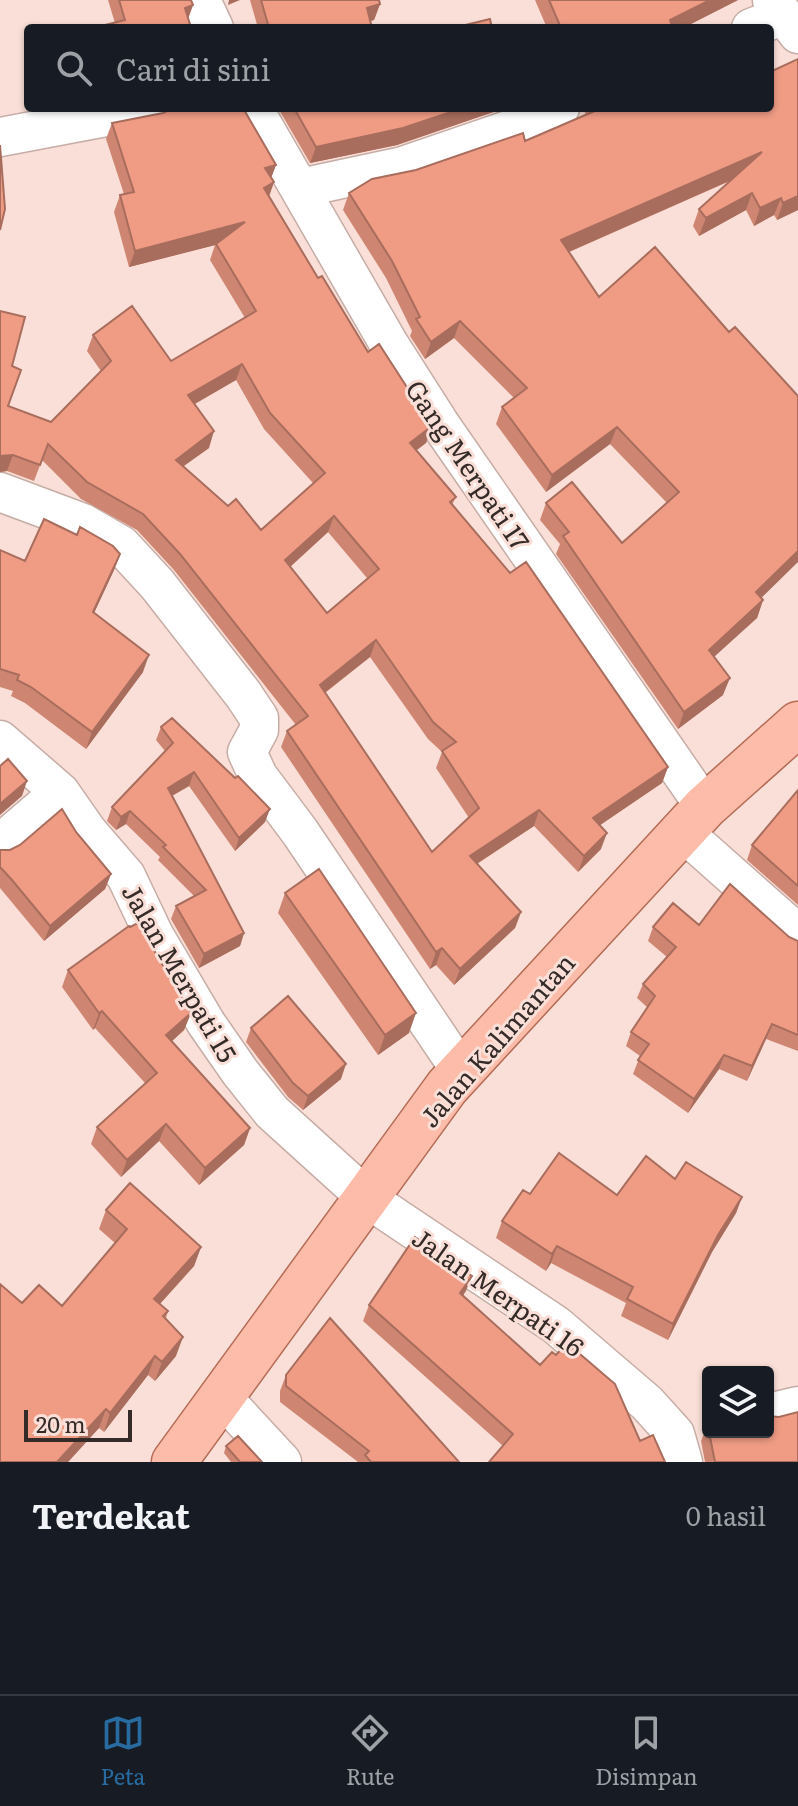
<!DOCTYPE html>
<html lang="id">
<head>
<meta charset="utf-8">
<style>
  body { margin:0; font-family:Literata,serif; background:#242831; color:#f1f3f6 }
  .controls { position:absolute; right:24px; bottom:24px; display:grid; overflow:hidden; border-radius:8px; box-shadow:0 2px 6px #0004 }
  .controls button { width:72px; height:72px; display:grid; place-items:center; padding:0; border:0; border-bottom:2px solid #363941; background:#171b24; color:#f1f3f6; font:40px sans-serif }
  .scale { position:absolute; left:24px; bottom:20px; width:108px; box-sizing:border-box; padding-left:8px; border:4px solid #342b28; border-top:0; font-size:22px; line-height:28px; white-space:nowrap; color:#342b28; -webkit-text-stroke:6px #f9dfd7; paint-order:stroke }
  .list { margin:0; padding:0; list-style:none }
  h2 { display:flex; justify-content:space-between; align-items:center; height:104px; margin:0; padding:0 32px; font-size:34px }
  h2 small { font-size:26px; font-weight:400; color:#9ea1a6 }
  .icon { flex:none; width:44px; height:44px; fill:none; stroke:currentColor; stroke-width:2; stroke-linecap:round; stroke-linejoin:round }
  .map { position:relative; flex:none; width:798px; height:1462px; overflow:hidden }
  .search { position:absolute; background:#171b24; box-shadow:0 2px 6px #0004; left:24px; right:24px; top:24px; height:88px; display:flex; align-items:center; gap:20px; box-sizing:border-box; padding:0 28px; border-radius:8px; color:#9ea1a6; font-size:30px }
  .sheet { height:232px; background:#171b24 }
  nav { display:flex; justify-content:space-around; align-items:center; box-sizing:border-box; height:112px; border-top:2px solid #363941; background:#171b24; font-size:22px; color:#9ea1a6 }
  nav a { display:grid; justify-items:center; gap:4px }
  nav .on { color:#276ba0 }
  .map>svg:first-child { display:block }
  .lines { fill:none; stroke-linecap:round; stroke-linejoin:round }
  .minor-casing { stroke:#c6ada6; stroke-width:41 }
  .primary-casing { stroke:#b56b56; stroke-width:47 }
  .minor { stroke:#fff; stroke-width:38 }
  .primary { stroke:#fdbba9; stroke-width:44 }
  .wall { fill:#ce8672; fill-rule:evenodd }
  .shaded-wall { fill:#a86d5d }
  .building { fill:#f09c85; stroke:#a86d5d; stroke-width:2; fill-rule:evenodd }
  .labels { text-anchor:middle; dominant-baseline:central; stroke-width:6; stroke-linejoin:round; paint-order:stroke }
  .street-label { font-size:26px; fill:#342b28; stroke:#f9dfd7 }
</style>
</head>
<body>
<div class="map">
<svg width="798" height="1462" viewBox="0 0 798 1462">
  <rect width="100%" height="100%" fill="#f9dfd7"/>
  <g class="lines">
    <defs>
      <path id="minor" d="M201,0L214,28
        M772,0L798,34
        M751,28L782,16
        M253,108L389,344L440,424L705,807
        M0,137L153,108
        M300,188L403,166L523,125L560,108
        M0,492L83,523L121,545L157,584L243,694L259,718V730L247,752L258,776L300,832L461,1071
        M0,740L60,792L88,832L126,876L154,935L206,1023L240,1072L272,1112L368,1199L556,1325L647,1403L675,1434L683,1462
        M683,832L798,934
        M0,844L60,792
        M222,1397L282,1462
        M768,1413L798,1406"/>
      <path id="primary" d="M174,1462L447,1087L705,807L798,724"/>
    </defs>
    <use href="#minor" class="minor-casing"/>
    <use href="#primary" class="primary-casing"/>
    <use href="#minor" class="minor"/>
    <use href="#primary" class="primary"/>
  </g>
  <path class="wall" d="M108,0H191L193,5L188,19L115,23Z
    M250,0H379L380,4L374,20L370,21L372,28H258Z
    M535,0H738L683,28H547Z
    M28,47V78L24,59Z
    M278,108H505L397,145L310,163Z
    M583,108H770L798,210L777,220L774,215L754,226L746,210L699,236L693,226L699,209L730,181L569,252L763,600L757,618L714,656L723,695L678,729L556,554L560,544L540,520L546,503L622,543L667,503L610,444L546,492L496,424L502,407L514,398L454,338L425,359L410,336L412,331L386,278L343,210L349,193L416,170L525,141L586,115Z
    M112,123L276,165L271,177L274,182L269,197L318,278L368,352L432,426L426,443L416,450L456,497L452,505L668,767L662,783L600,825L601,849L578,872L534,826L477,864L521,912L515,928L454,985L436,965L430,969L281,747L287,731L296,725L174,570L137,530L81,499L42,460L34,481L7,471L0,472V311L12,366L8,406L51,422L101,371L87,351L93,335L171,361L245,318L210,260L215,245L129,267L114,212L120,195L124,194L106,139ZM236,380L264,429L313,483L261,530L228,506L183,466L209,448L195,404ZM328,532L367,578L327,613L290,567ZM370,657L428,739L442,752L436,768L469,818L432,852L325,693Z
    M0,550L25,561L120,554L114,570L94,613L143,672L86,749L25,703L11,696L13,691L0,687Z
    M161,727L265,822L235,851L189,786L172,796L244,933L240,946L199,968L171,919L176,906L194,896L158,860L160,857L126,824L116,830L107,821L112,807L165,751L156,740Z
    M798,790V905L747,860L752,845Z
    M76,832L111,874L105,889L44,941L0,888V850H10Z
    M285,893L409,1033L378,1055L278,913Z
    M699,925L789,937L798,941V1051L766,1039L747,1081L719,1069L688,1113L633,1074L640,1056L626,1046L631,1032L647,1007L637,998L643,984L667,957L648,941L653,927Z
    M68,970L191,1013L184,1030L171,1042L250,1128L244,1145L199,1185L159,1141L121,1177L91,1144L97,1127L145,1083L95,1028L93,1030L62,987Z
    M251,1028L341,1079L303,1110L288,1097L246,1042Z
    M675,1179L742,1197L736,1213L712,1252L668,1340L621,1316L626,1303L551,1263L546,1271L496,1238L502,1221L530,1194L617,1195Z
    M106,1210L201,1247L194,1266L160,1304L168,1311L166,1318L176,1356L155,1381L148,1375L104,1432L99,1428L68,1462H0L22,1303L62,1306L115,1243L99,1229Z
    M472,1276L463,1296L540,1365L640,1441L503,1446L363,1321L369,1305Z
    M286,1375L459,1462H358L280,1402V1391Z
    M779,1417L798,1462H705L701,1441L708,1423V1432H768Z
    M226,1446L262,1462H231L224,1453Z"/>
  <path class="shaded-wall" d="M229,0H240L228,5Z
    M710,0H738L683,28H667L670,20Z
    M380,4L374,20L361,24L367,8Z
    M193,5L187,21L185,8Z
    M463,108H505L397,145L310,163L316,147Z
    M762,152L756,169L555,258L561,240Z
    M276,165L270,181L265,168Z
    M274,182L268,198L264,188Z
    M752,193L746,210L699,236L706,218Z
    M798,196V210L777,220L783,203Z
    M781,198L774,215L754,226L760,208Z
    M245,222L239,239L129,267L135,251Z
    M460,321L454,338L425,359L431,342Z
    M242,364L236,380L182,411L188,395Z
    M432,426L426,443L404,460L410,443Z
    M617,427L610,444L546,492L552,475Z
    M214,431L209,448L170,476L176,460Z
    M13,455L7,471L0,472V456Z
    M334,516L328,532L279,577L285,560Z
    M798,551V562L750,609L756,592Z
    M120,554L114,570L87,628L93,612Z
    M763,600L757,618L703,667L709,650Z
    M376,640L370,657L314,701L320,685Z
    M149,655L143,672L86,749L92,732Z
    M730,678L723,695L678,729L684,712Z
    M668,767L662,783L587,834L593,818Z
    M194,772L189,786L163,801L168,788Z
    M27,781L22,796L0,815V804Z
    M270,809L265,822L235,851L239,838Z
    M539,810L534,826L464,872L470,856Z
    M130,811L126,824L116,830L121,817Z
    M607,833L601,849L578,872L584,856Z
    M111,874L105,889L44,941L50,926Z
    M521,912L515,928L454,985L460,969Z
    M244,933L240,946L199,968L204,954Z
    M442,948L436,965L430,969L436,952Z
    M102,1011L95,1028L93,1030L99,1013Z
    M191,1013L184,1030L160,1052L166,1035Z
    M416,1013L409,1033L378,1055L385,1035Z
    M772,1024L766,1039L747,1081L752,1066Z
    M724,1055L719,1069L688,1113L694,1099Z
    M346,1064L341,1079L303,1110L308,1096Z
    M166,1124L159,1141L121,1177L127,1160Z
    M250,1128L244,1145L199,1185L205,1168Z
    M742,1197L736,1213L712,1252L668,1340L673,1324L718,1235Z
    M557,1246L551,1263L546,1271L552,1254Z
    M201,1247L194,1266L147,1318L154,1299Z
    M472,1276L466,1291L454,1308L460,1293Z
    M183,1337L176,1356L155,1381L162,1362Z
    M155,1356L148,1375L104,1432L110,1413Z
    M106,1409L99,1428L68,1462H57Z"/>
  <path class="building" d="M119,0H191L193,5L185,8L191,28H93L125,20Z
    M261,0H379L380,4L367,8L372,28H269Z
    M549,0H710L670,20L673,28H561Z
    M490,19L492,28H453Z
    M798,59V196L783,203L781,198L760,208L752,193L706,218L699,209L762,152L561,240L599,297L655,247L729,332L735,327L798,396V551L756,592L763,600L709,650L730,678L684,712L563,536L569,532L546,503L572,482L622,543L679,492L617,427L552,475L502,407L527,388L460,321L431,342L416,319L420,317L392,261L349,193L372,179L416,170L523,133L525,141L597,110V108H770V72Z
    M173,108H243L276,165L265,168L274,182L264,188L318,278L322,276L368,352L379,344L432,426L410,443L456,497L450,502L510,573L526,562L668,767L593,818L607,833L584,856L539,810L470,856L521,912L460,969L442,948L436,952L287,731L308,716L180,554L143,514L87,482L48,444L40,465L13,455L0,456V311L25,317L12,366L21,370L8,406L51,422L111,361L93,335L132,306L171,361L256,311L216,244L245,222L135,251L120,195L134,192L112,123L163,113ZM242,364L270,413L325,473L261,530L236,499L228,506L176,460L214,431L188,395ZM334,516L379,569L327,613L285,560ZM376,640L433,722L456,742L442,751L479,808L432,852L320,685Z
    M294,108H463L403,128L316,147Z
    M0,145L5,209L0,230Z
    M44,519L77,535L80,527L113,546L120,554L93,612L149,655L92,732L31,687L17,680L19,675L0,669V550L25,561Z
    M172,718L235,778L238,776L270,809L239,838L194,772L168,788L244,933L204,954L176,906L206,890L163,847L166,845L130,811L121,817L112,807L173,743L161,727Z
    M8,759L27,781L0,804V766Z
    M798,790V886L752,845Z
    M62,809L76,832L111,874L50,926L12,880L0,867V850H10L20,845Z
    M319,869L416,1013L385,1035L285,893Z
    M730,884L789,937L798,941V1035L772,1024L752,1066L724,1055L694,1099L638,1060L649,1044L631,1032L655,996L643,984L676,947L653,927L673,903L699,925Z
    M138,923L191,1013L166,1035L250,1128L205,1168L166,1124L127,1160L97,1127L157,1073L102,1011L99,1013L68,970L129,926L130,927Z
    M288,996L346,1064L308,1096L293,1083L251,1028Z
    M559,1153L617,1195L646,1156L675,1179L686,1162L742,1197L718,1235L673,1324L627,1299L633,1287L557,1246L552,1254L502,1221L523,1190L530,1194Z
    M130,1183L201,1247L154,1299L168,1311L163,1316L183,1337L162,1362L155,1356L110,1413L106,1409L57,1462H0V1284L22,1303L39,1285L62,1306L127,1229L106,1210Z
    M415,1237L472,1276L460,1293L540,1365L552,1352L556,1355L567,1343L615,1384L640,1441L653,1435L665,1462H489L513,1434L369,1305Z
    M330,1318L459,1462H371L365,1455L369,1451L286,1386V1375Z
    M798,1412V1462H715L709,1432H768V1416L779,1417Z
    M238,1436L262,1462H240L226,1446Z"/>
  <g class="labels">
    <g class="street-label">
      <text transform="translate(469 464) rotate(56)">Gang Merpati 17</text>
      <text transform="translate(181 972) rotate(60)">Jalan Merpati 15</text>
      <text transform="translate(496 1039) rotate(-49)">Jalan Kalimantan</text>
      <text transform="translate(499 1291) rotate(35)">Jalan Merpati 16</text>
    </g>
  </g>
</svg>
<div class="controls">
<button><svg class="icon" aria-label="layers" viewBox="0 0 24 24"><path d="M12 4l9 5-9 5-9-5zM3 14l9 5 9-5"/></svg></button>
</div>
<div class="scale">20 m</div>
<div class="search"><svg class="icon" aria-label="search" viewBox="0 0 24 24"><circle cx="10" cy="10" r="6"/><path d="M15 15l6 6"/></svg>Cari di sini</div>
</div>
<section class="sheet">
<h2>Terdekat<small>0 hasil</small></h2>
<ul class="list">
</ul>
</section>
<nav>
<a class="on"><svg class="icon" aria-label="map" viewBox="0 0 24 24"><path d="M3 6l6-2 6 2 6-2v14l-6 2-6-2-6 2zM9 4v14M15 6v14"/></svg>Peta</a>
<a><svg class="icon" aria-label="directions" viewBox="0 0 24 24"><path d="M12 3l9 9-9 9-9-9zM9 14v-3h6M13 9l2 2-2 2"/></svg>Rute</a>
<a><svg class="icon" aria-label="saved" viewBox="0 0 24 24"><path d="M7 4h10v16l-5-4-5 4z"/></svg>Disimpan</a>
</nav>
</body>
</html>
